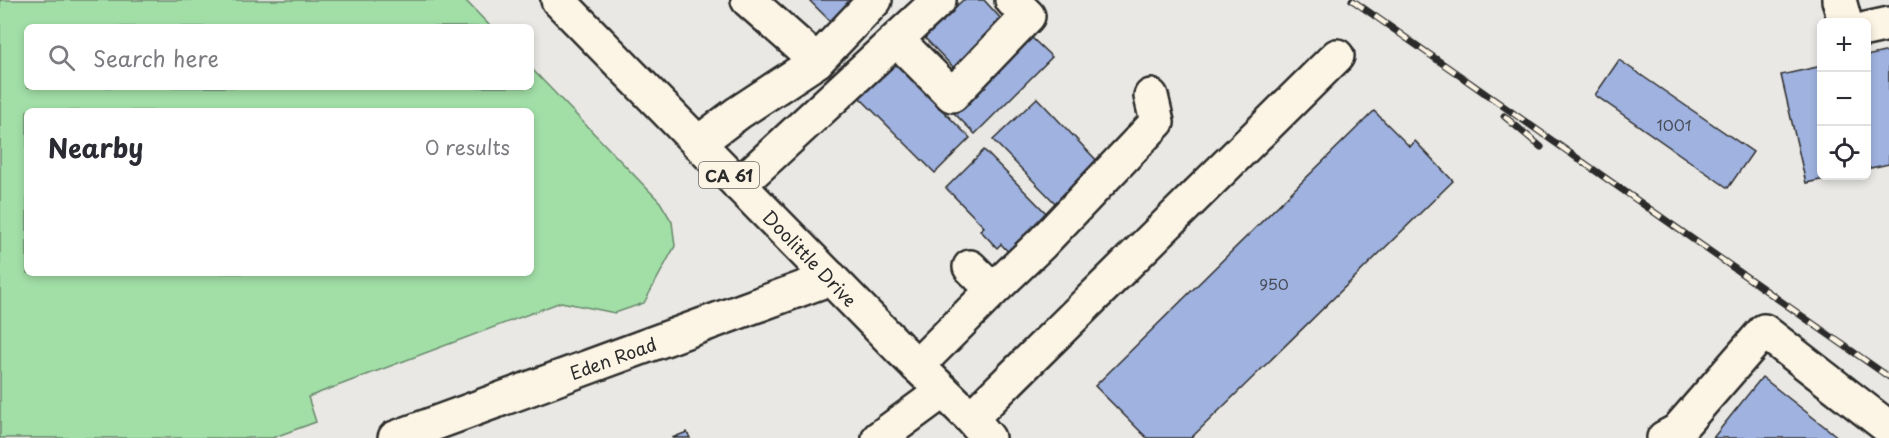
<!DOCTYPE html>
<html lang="en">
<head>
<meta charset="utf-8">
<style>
  body { margin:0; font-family:"Playpen Sans",sans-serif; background:#f2f2f3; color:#2b2b33 }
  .controls { position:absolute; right:18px; top:18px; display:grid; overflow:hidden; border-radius:9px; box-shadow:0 3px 9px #0003 }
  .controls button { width:54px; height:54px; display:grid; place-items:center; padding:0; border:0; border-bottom:2px solid #e1e1e2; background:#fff; color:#2b2b33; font:30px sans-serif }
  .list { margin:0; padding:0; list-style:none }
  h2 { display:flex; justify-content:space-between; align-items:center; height:78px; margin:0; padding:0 24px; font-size:26px }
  h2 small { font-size:20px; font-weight:400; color:#7c7c81 }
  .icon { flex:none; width:33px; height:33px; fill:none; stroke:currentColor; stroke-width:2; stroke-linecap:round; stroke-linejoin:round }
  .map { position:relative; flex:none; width:1889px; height:438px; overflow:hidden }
  .search { position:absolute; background:#fff; box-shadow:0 3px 9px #0003; left:24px; top:24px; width:510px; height:66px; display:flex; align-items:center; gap:15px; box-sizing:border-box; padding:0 21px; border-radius:9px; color:#7c7c81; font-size:22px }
  .panel { position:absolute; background:#fff; box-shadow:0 3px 9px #0003; left:24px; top:108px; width:510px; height:168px; border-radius:9px }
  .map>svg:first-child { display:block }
  .green { fill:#a2dfa7; stroke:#668569; stroke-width:1.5; fill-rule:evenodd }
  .building { fill:#9fb2e0; stroke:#2b2b2b; stroke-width:1.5 }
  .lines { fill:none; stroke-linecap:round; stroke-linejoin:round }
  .minor-casing { stroke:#2b2b2b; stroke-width:38 }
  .major-casing { stroke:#2b2b2b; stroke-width:38 }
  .minor { stroke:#fcf5e5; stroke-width:33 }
  .major { stroke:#fcf5e5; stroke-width:33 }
  .rail-casing { stroke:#2b2b2b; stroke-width:7 }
  .rail { stroke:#fcf5e5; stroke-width:4.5; stroke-dasharray:14; stroke-linecap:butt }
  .labels { text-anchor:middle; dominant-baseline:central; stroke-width:4.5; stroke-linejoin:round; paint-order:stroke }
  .number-label { font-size:15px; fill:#484d58 }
  .shield { fill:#fcf5e5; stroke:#6a6863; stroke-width:1.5 }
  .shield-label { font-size:16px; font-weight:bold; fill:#2b2b2b }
  .street-label { font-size:18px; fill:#2b2b2b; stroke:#fcf5e5 }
</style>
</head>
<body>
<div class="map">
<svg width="1889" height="438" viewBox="0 0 1889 438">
  <rect width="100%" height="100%" fill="#e9e8e4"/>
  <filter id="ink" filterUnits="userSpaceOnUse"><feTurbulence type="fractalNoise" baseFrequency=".0167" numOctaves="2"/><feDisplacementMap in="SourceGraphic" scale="12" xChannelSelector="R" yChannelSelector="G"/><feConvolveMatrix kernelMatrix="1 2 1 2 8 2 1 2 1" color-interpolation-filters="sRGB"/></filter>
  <g filter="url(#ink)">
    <path class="green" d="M0,0H465L491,27H27V87H531V68L660,202L672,222L675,246L644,303L615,313L561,302L308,397L316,422L272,438H0ZM27,111H531V273H27Z"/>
    <path class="building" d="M809,0H858L834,25Z
      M963,0H984L1003,21L954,68L924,37Z
      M1031,37L1052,57L975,134L954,113Z
      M1889,51V164L1866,169V56Z
      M891,59L970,138L935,173L856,94Z
      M1619,60L1753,152L1728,188L1595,95Z
      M1822,66V176H1839L1806,183L1781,75Z
      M1037,98L1102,166L1059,207L993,140Z
      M1374,111L1410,147L1415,141L1453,181L1191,438H1147L1095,386Z
      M984,150L1050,217L1011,255L1001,244L997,248L980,230L984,227L946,188Z
      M1762,377L1839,438H1713Z
      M687,432L690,438H672Z"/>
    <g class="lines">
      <defs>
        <path id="minor" d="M748,0L817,61
          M1839,0L1845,22
          M1866,29L1889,24
          M897,40L952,95L1028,16L1012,0
          M698,143L738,113L817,61L875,0
          M739,185L939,0
          M993,290L1042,243L1157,122L1151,96
          M917,366L993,290L970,267
          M971,418L1337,56
          M395,438L831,278
          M879,438L943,391
          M1664,438L1677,431L1764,331L1889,428"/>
        <path id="major" d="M558,0L900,349L971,418L988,438"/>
      </defs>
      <use href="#minor" class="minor-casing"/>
      <use href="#major" class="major-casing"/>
      <use href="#minor" class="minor"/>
      <use href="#major" class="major"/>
      <defs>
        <path id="rail" d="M1352,0L1889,377
          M1504,116L1541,147"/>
      </defs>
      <use href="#rail" class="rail-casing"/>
      <use href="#rail" class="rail"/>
    </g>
  </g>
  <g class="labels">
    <g class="number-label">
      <text x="1674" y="124">1001</text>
      <text x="1274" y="283">950</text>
    </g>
    <rect class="shield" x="699" y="162" width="60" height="26" rx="4.5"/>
    <g class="shield-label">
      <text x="729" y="175">CA 61</text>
    </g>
    <g class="street-label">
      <text transform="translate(810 258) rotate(46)">Doolittle Drive</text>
      <text transform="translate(613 358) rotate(-20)">Eden Road</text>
    </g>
  </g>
</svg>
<div class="controls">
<button>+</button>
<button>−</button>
<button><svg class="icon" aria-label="locate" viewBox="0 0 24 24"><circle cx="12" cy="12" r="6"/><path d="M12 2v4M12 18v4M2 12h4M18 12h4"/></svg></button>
</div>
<div class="search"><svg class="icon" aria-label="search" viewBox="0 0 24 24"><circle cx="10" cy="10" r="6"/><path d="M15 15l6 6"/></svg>Search here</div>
<section class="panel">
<h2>Nearby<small>0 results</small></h2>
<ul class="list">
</ul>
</section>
</div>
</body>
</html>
